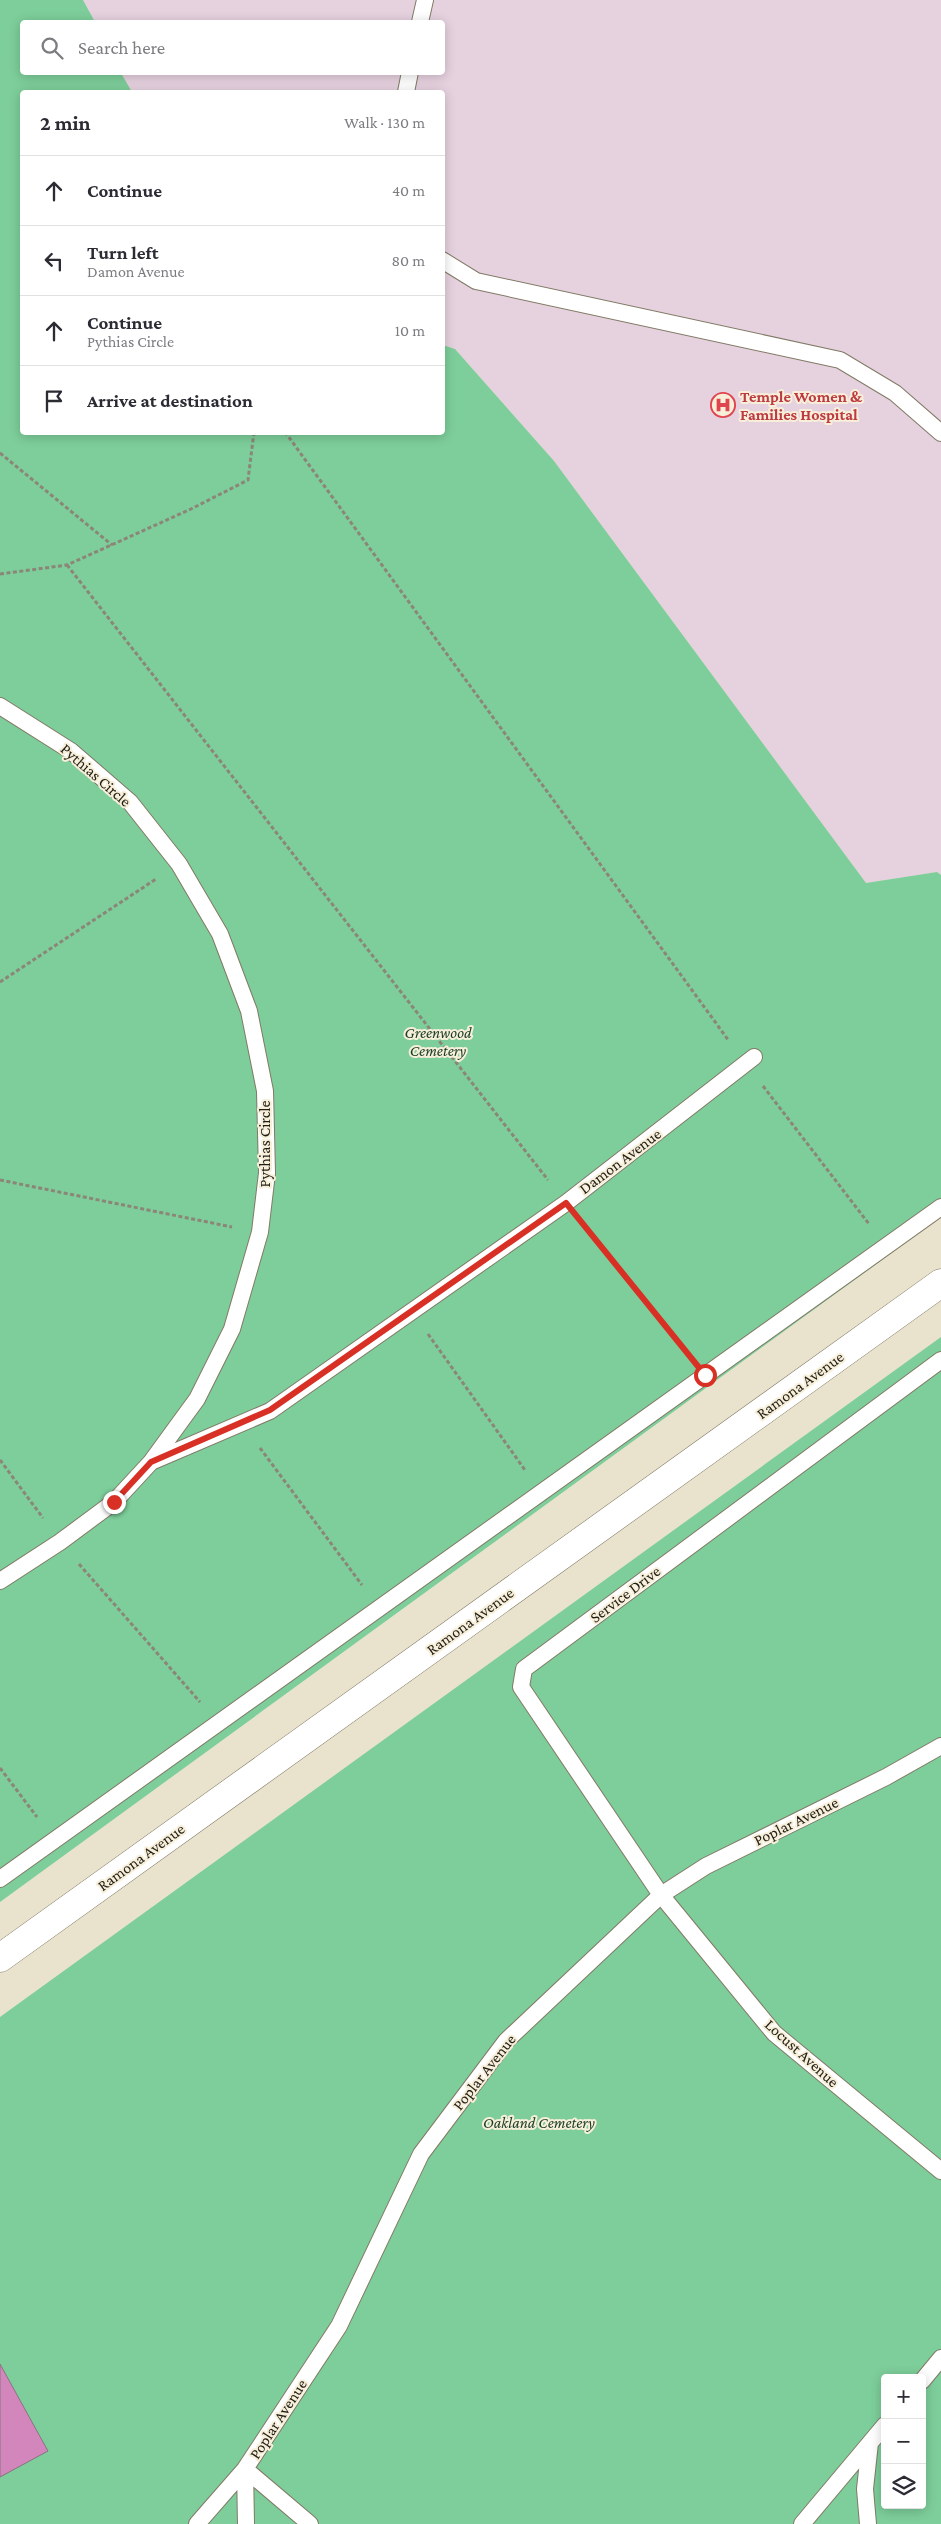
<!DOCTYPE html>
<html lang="en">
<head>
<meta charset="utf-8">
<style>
  body { margin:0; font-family:"Crimson Pro",serif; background:#f7f7f7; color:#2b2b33 }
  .controls { position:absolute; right:15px; bottom:15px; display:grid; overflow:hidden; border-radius:5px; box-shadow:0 2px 12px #0003 }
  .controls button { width:45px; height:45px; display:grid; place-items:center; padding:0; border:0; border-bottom:1px solid #e1e1e2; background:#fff; color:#2b2b33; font:25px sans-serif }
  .stop { position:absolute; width:15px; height:15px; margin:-11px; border:4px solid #d93025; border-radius:50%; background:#fff }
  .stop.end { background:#d93025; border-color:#fff; box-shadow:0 1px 5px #0008 }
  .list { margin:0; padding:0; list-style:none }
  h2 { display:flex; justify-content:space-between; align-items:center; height:65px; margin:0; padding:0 20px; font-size:21px }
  h2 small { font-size:16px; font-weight:400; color:#7c7c81 }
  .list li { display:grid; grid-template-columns:32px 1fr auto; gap:15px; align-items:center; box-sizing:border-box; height:70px; padding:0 20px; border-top:1px solid #e1e1e2 }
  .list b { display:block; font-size:19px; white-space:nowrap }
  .list p { margin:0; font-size:16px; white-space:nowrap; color:#7c7c81 }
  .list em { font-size:16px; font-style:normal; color:#7c7c81 }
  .icon { flex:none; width:28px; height:28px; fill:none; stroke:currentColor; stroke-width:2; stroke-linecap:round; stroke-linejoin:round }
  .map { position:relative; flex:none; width:941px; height:2524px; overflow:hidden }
  .search { position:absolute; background:#fff; box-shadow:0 2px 12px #0003; left:20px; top:20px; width:425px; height:55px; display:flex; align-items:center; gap:12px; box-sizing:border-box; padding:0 18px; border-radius:5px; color:#7c7c81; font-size:19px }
  .panel { position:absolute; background:#fff; box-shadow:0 2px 12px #0003; left:20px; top:90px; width:425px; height:345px; border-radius:5px }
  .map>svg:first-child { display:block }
  .medical { fill:#e6d1df }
  .green { fill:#7dce9a; fill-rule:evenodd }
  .building { fill:#d386bc; stroke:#877480 }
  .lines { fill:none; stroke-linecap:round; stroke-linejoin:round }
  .lane-casing { stroke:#817a66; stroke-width:18 }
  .street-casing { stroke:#817a66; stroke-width:29 }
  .path { stroke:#8b8677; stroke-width:3; stroke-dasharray:4 2.5; stroke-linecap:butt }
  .lane { stroke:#fff; stroke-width:16 }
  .street { stroke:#fff; stroke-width:28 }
  .route { stroke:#d93025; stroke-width:6 }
  .labels { text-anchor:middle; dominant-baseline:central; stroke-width:4; stroke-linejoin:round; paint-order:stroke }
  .health-label { font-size:16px; font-weight:bold; fill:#be3a42; stroke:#f7efd9; text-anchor:start }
  .street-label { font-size:16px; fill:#201d16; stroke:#f7efd9 }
  .park-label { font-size:16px; font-style:italic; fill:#173c25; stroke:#f7efd9 }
</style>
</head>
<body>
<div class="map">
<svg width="941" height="2524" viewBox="0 0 941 2524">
  <rect width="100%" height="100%" fill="#e9e2cc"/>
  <path class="medical" d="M83,0H941V875L937,872L866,883L554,461L455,349L443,345L442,92H132L121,73L442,72V22H95Z"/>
  <path class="green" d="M0,0H83L95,22H22V72L121,73L132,92H22V432H442L443,345L455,349L554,461L866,883L937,872L941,875V1217L0,1902Z
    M941,1337V2524H0V2017ZM885,2378H922V2505H885Z"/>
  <path class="building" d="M0,2364L48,2451L0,2477Z"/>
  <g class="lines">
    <defs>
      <path id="lane" d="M420,22L425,0
        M406,92L410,72
        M442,260L476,281L840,360L895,393L941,433
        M0,706L71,751L130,802L179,864L220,934L249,1011L265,1091L267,1173L260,1232L232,1329L197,1399L151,1462L114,1502L60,1542L0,1581
        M941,1360L524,1669L521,1687L661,1895L774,2033L941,2171
        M151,1462L270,1411L566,1203L754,1057
        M0,1879L941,1207
        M922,2381L941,2358
        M245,2469L310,2524
        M245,2469L246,2524
        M197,2524L245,2469L339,2326L421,2154L506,2041L661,1895L706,1866L886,1777L941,1746
        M802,2524L885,2425
        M868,2524L865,2489L870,2443"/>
      <path id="street" d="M0,1958L941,1283"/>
    </defs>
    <use href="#lane" class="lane-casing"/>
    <use href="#street" class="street-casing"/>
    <path class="path" d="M285,432L729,1041
      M0,453L112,545
      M67,565L548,1180
      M0,574L67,565L191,509L248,480L254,432
      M0,982L156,879
      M763,1086L869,1224
      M0,1180L232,1227
      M585,1226L687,1353
      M428,1334L525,1470
      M260,1448L362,1585
      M0,1460L43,1518
      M79,1564L200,1702
      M0,1768L37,1817"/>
    <use href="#lane" class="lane"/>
    <use href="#street" class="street"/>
  </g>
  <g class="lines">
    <path class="route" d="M114,1502L151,1462L270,1410L566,1203L705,1375"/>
  </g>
  <defs>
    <symbol id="hospital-ring" viewBox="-11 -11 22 22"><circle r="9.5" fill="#f7efd9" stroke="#e0444e" stroke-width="1.5"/><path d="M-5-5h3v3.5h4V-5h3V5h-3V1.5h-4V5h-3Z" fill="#e0444e"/></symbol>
  </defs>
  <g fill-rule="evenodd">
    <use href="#hospital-ring" x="709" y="391" width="28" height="28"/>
  </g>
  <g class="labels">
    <g class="health-label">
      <text x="740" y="396">Temple Women &amp;<tspan x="740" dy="18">Families Hospital</tspan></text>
    </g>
    <g class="street-label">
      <text transform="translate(96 775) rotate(41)">Pythias Circle</text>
      <text transform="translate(264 1144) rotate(-90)">Pythias Circle</text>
      <text transform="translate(620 1161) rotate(-37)">Damon Avenue</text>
      <text transform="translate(800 1385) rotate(-36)">Ramona Avenue</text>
      <text transform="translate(625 1594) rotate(-37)">Service Drive</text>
      <text transform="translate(470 1621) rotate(-36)">Ramona Avenue</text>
      <text transform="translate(796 1821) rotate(-26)">Poplar Avenue</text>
      <text transform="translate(141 1857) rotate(-36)">Ramona Avenue</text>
      <text transform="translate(802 2053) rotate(42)">Locust Avenue</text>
      <text transform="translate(484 2072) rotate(-52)">Poplar Avenue</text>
      <text transform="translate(278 2419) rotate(-57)">Poplar Avenue</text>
    </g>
    <g class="park-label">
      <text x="438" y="1032">Greenwood<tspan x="438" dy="18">Cemetery</tspan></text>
      <text x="539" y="2122">Oakland Cemetery</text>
    </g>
  </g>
</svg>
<div class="controls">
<button>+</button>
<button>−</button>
<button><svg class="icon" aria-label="layers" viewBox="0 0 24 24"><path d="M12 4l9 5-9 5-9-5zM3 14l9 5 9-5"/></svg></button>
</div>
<div class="stop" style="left:705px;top:1375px"></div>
<div class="stop end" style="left:114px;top:1502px"></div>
<div class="search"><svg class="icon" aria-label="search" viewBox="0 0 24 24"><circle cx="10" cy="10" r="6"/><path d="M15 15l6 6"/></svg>Search here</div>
<section class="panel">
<h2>2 min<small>Walk · 130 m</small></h2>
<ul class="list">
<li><svg class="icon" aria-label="ahead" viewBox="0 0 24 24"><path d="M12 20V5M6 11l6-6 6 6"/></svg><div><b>Continue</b></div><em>40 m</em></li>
<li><svg class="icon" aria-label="left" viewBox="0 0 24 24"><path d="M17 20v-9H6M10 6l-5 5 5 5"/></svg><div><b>Turn left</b><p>Damon Avenue</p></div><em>80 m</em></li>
<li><svg class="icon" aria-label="ahead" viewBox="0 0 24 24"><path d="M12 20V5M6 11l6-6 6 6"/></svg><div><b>Continue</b><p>Pythias Circle</p></div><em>10 m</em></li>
<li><svg class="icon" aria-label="arrive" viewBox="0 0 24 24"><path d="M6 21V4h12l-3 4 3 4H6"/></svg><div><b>Arrive at destination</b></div></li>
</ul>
</section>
</div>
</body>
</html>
